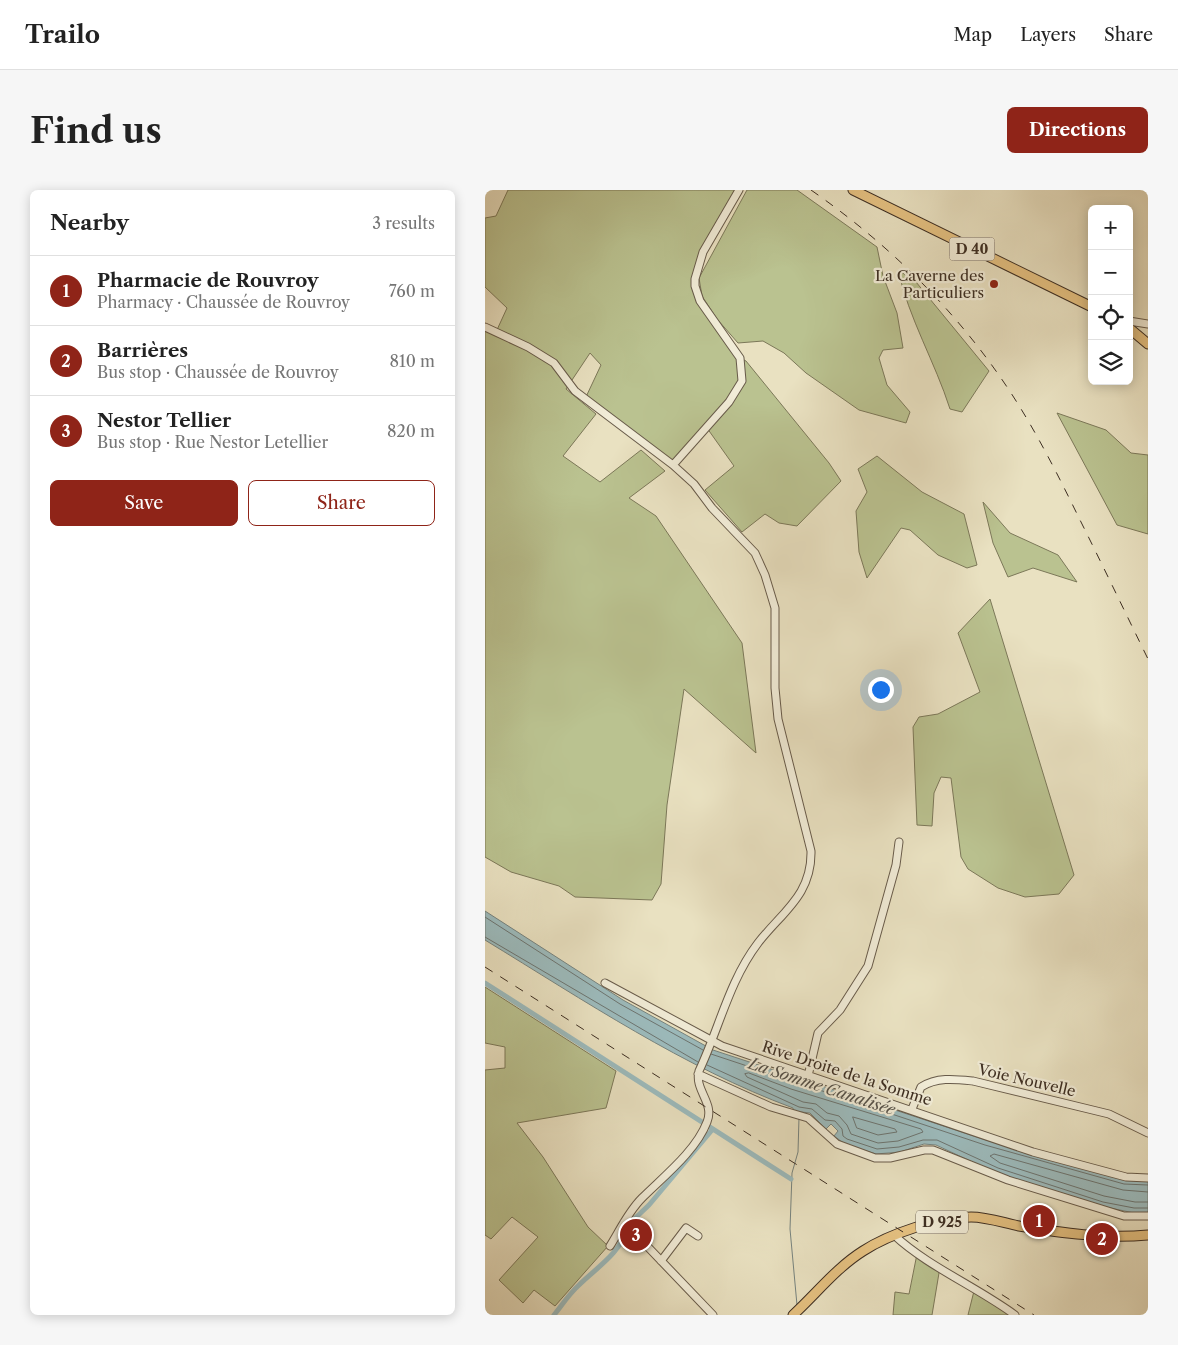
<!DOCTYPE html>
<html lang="en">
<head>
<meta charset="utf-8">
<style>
  body { margin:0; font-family:"Libre Caslon Text",serif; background:#f6f6f6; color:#222 }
  .controls { position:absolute; right:15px; top:15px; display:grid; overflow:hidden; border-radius:8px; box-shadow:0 2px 12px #0003 }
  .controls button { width:45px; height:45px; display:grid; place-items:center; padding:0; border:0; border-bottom:1px solid #e0e0e0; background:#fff; color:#222; font:25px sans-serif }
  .you { position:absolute; left:395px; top:499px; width:18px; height:18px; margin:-12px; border:4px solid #fff; border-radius:50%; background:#1a73e8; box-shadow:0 0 0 8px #1a73e833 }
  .badge { display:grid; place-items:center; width:32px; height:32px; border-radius:50%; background:#8f2418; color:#fff; font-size:16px; font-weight:700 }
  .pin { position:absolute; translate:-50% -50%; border:2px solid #fff; box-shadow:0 1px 5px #0006 }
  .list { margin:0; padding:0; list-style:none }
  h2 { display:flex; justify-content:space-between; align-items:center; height:65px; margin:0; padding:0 20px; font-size:21px }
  h2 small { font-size:16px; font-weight:400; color:#767676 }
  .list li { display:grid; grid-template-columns:32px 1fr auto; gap:15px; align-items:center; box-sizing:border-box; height:70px; padding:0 20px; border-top:1px solid #e0e0e0 }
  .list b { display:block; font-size:19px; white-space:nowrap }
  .list p { margin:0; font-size:16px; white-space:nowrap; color:#767676 }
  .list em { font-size:16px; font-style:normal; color:#767676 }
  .actions { display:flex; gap:10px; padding:15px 20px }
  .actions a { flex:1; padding:11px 0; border:1px solid #8f2418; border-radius:8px; text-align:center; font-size:18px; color:#8f2418 }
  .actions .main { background:#8f2418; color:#fff }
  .icon { flex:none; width:28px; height:28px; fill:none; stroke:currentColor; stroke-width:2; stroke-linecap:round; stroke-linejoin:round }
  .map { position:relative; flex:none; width:663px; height:1125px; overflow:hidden; border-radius:8px }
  header { display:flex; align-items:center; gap:30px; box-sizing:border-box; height:70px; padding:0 25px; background:#fff; border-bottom:1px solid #e0e0e0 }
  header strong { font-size:24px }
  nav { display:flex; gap:28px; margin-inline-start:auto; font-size:18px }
  .intro { display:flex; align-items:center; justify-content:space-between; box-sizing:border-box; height:120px; padding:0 30px }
  h1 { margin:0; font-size:35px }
  .button { padding:12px 22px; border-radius:8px; background:#8f2418; color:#fff; font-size:18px; font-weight:700 }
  main { display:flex; gap:30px; padding:0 30px }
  aside { flex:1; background:#fff; border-radius:8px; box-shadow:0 2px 12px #0003 }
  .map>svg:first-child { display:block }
  .green { fill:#bac290; stroke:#7c7859 }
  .water { fill:#9cbbbd; stroke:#76837f }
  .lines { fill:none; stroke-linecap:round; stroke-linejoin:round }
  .shore { stroke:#6c7470; stroke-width:1 }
  .stream { stroke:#76837f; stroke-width:1 }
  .canal { stroke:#9cbbbd; stroke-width:5 }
  .minor-casing { stroke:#685b4a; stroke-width:9 }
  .major-casing { stroke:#3d2e22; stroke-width:11 }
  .minor { stroke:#f1ecd7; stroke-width:7 }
  .major { stroke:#e4c080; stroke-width:9 }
  .rail { stroke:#3d2e22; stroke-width:1; stroke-dasharray:9 9; stroke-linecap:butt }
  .poi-dot { fill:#8f2418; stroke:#f1ecd7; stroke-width:2 }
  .labels { text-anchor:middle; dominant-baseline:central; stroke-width:4.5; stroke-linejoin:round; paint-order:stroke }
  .shield { fill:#f1ecd7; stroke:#736758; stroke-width:1 }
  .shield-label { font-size:14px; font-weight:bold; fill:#3d2e22 }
  .poi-label { font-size:15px; fill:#3d2e22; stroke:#f1ecd7; text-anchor:end }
  .street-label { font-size:15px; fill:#3d2e22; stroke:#f1ecd7 }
  .water-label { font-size:16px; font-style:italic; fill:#555149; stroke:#f1ecd7 }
</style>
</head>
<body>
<header>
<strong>Trailo</strong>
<nav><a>Map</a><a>Layers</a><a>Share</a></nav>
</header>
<div class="intro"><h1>Find us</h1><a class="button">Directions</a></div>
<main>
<aside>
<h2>Nearby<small>3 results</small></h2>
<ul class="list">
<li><span class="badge">1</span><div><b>Pharmacie de Rouvroy</b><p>Pharmacy · Chaussée de Rouvroy</p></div><em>760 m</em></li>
<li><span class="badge">2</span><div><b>Barrières</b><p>Bus stop · Chaussée de Rouvroy</p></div><em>810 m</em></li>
<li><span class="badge">3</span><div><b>Nestor Tellier</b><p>Bus stop · Rue Nestor Letellier</p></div><em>820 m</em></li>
</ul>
<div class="actions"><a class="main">Save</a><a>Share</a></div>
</aside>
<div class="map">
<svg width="663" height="1125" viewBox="0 0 663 1125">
  <rect width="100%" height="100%" fill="#e9e1c1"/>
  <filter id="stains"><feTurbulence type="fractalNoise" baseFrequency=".004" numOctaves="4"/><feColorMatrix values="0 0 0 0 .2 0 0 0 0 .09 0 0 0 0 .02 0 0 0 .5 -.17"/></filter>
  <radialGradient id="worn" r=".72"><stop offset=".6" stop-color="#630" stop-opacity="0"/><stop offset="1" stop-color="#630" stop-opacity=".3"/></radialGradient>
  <path class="green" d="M23,0H254L223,53L210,96L255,168L261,171L344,273L356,291L312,336L294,333L280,324L257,342L220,300L249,276L222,238L188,275L100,209L116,175L105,163L81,199L111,224L78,266L115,292L156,260L180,281L144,308L171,326L257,453L271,563L199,499L182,615L176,694L167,710L90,707L74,696L26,682L0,667V137L11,142L22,118L0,97V28L11,26Z
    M262,0H312L392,57L398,86L412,123L418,158L398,160L394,168L402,195L425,222L421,233L374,220L321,183L299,163L278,151L253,153L232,129L217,106L214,88Z
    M413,80L431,92L504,181L477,222L465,219C450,172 424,129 413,80Z
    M572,223L621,240L646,263L663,265V344L632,335Z
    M392,266L437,302L479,324L492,375L482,378L453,365L425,340L416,338L382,388L374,362L371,321L382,302L373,279Z
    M498,312L525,343L573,365L592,392L548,378L523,387L508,353Z
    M505,409L589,685L574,704L540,707L513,698L483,679L476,667L466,588L456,587L449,603L447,636L432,635L428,537L434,527L453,524L495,502L473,443Z
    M0,797L131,881L121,918L32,933L58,967L103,1037L123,1056L70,1116L49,1100L38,1113L14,1090L53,1047L27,1027L6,1049L0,1045V880L20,878V857L0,853Z
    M432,1064L455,1077L447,1125H408L410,1102L424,1104Z
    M489,1101L525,1125H483Z"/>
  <path class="water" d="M0,721L138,810L228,860L501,950L572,971L663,990V1023H649L616,1016L511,983L451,955L439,954L415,962L391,964L360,954L349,946L353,941L346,934L341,939L325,923L308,921V918C198,877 100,811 0,750Z"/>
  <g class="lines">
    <path class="shore" d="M0,727L135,814L218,860
      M0,747L213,872
      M226,864L500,955L639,994L663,995
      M222,875L314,917L327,919L340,930L350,931L357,939L358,946L362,949L392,959L414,957L438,950H452L513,978L618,1012L649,1018H663
      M264,883L306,899L436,939L438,942L413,951L393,953L366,944L362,935L354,926L342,923L331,914L318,912L262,887L260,884Z
      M368,927L410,939L412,942L393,945L372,938Z
      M663,1002L638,1000L509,964L505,966L515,973L619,1006L650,1012H663"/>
    <path class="stream" d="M312,1115L305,1039L307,983L313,962L314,928"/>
    <path class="canal" d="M0,793L306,989
      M145,1033L164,1015L227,940
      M69,1125C77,1115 84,1104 94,1095C110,1079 137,1062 141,1039"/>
    <defs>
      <path id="minor" d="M644,131L663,134
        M0,137L43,157L69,173L90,201L188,275L209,294L227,318L270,363L280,385L290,418V498L293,529L326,661C327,705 297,722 273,753C244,791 234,839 214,881C209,900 230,913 222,932C211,961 178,987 157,1008C143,1022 135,1040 125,1056
        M188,275L244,212L257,191L255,168L215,111L210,96V89L218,62L254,0
        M120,793L237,856L548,962L641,987L663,988
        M213,884L286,917L323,928L352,954L390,968H405L439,960H448L523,990L639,1026H663
        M323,886L333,843L355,820L383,776L411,675L414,652
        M427,919L436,897C452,887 469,889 488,891L624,924L663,943
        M139,1032L228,1125
        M409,1045C442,1076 492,1097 530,1125
        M176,1071L201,1038L213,1046"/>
      <path id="major" d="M368,0L607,117
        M644,138L663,154
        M308,1125C331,1104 351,1078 378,1061C404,1044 454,1027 486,1027C502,1027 519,1033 534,1036C577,1043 620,1049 663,1045"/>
    </defs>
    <use href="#minor" class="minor-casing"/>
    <use href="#major" class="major-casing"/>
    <use href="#minor" class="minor"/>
    <use href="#major" class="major"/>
    <path class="rail" d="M326,0C405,55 473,122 526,203C552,243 574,287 595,330C618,376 640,422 663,469
      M0,777L549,1125"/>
  </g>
  <circle class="poi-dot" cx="509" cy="94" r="5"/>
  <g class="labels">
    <g class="shield">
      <rect x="464.5" y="47.5" width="45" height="23" rx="4"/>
      <rect x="431" y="1020.5" width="52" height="23" rx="4"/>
    </g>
    <g class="shield-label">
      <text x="487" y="59">D 40</text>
      <text x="457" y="1032">D 925</text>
    </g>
    <g class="poi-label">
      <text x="499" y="85">La Caverne des<tspan x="499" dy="17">Particuliers</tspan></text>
    </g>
    <g class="street-label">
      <text transform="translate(362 883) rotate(18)">Rive Droite de la Somme</text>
      <text transform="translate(542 890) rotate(13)">Voie Nouvelle</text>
    </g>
    <g class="water-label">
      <text transform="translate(337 896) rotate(18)">La Somme Canalisée</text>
    </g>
  </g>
  <rect width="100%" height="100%" filter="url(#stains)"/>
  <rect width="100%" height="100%" fill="url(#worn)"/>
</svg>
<div class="controls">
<button>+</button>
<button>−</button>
<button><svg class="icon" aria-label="locate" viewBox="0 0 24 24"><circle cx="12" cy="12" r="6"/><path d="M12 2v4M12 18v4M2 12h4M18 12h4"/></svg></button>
<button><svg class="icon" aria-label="layers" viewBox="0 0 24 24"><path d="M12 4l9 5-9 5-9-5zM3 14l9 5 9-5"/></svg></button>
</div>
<div class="you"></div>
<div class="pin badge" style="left:554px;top:1031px">1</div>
<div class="pin badge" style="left:617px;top:1049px">2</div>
<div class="pin badge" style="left:151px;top:1045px">3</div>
</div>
</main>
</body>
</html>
